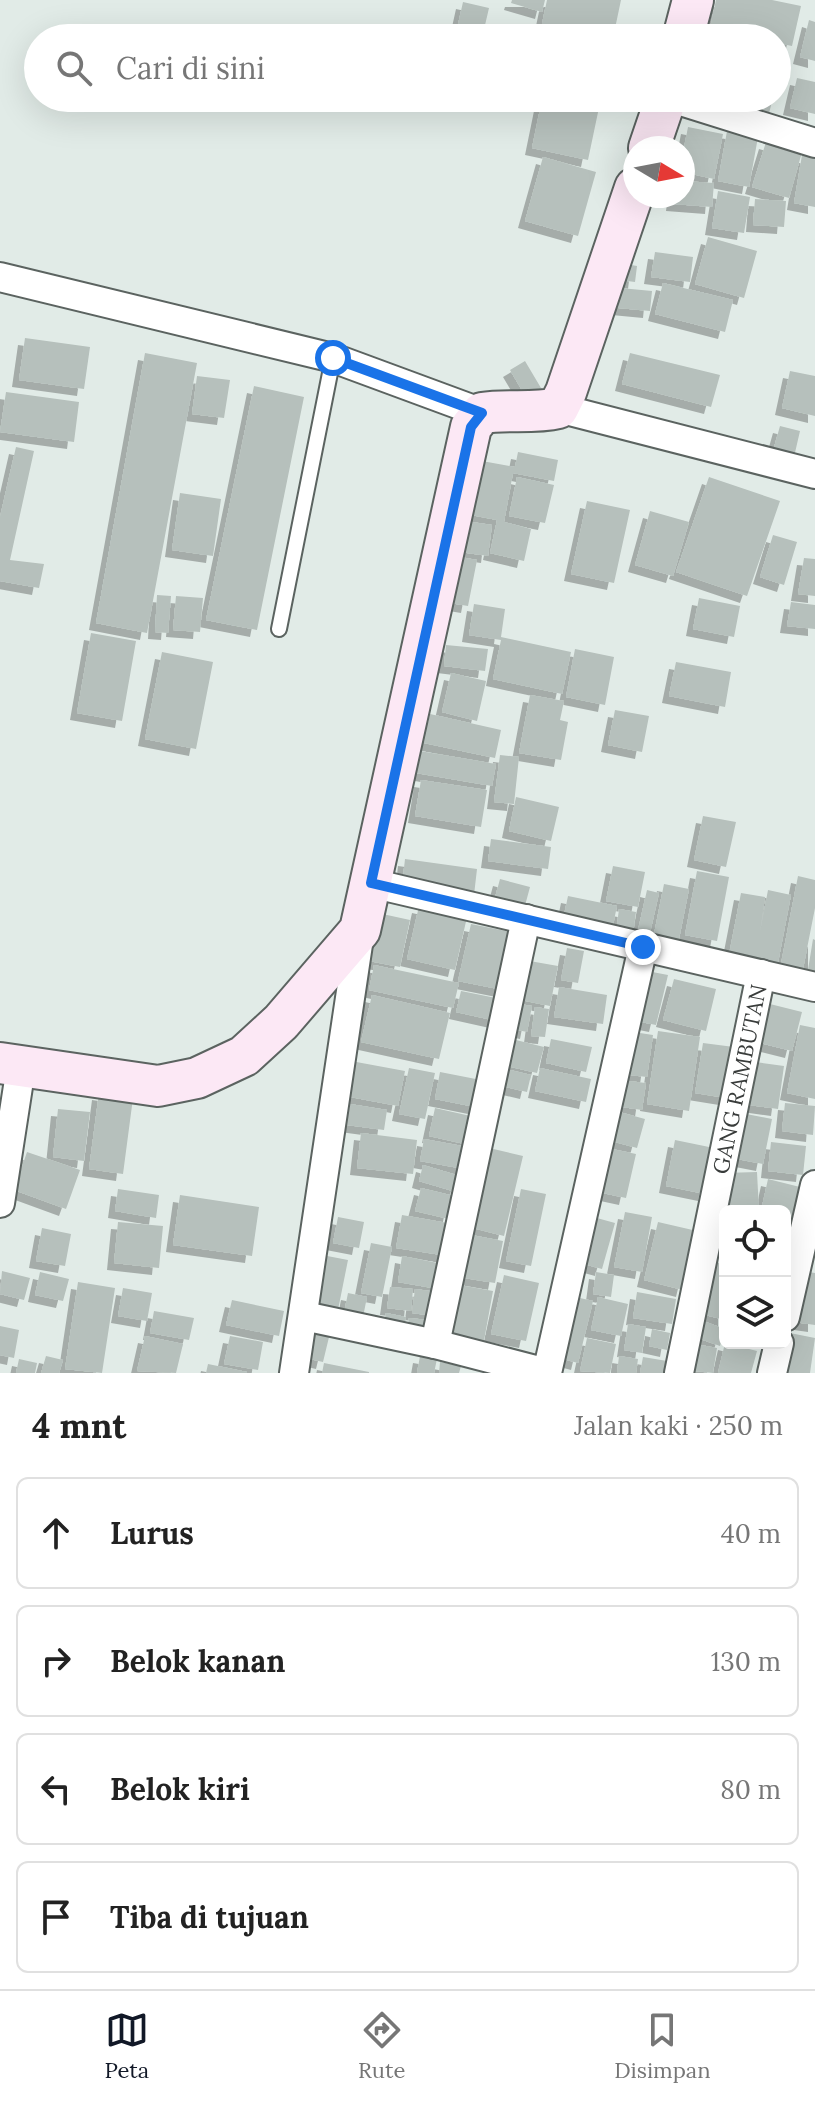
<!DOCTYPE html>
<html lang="id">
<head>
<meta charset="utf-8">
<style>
  body { margin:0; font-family:Lora,serif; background:#f2f2f2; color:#222 }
  .controls { position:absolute; right:24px; bottom:24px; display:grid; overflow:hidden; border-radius:12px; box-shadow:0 8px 32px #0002 }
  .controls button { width:72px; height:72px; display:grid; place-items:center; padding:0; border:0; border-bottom:2px solid #e0e0e0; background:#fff; color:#222; font:40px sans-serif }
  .compass { position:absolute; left:623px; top:136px; width:72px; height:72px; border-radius:50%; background:#fff; box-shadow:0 8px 32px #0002; rotate:100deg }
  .stop { position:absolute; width:24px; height:24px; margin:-18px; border:6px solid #1a73e8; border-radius:50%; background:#fff }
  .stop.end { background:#1a73e8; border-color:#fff; box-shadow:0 2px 8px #0008 }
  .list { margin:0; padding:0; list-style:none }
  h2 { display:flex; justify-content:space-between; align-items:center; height:104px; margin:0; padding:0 32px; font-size:34px }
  h2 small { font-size:26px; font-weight:400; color:#767676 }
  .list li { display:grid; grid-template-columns:52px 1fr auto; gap:24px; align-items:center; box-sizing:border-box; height:112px; margin:0 16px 16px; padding:0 16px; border:2px solid #e0e0e0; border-radius:12px }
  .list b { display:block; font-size:30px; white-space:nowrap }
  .list em { font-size:26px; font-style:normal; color:#767676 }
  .icon { flex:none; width:44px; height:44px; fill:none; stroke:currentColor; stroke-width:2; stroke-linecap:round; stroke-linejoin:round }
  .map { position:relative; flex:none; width:815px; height:1373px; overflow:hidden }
  .search { position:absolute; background:#fff; box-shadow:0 8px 32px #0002; left:24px; right:24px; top:24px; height:88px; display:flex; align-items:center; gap:20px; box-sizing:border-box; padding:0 28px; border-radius:44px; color:#767676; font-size:30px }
  .sheet { height:616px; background:#fff }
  nav { display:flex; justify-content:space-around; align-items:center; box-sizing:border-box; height:112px; border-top:2px solid #e0e0e0; background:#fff; font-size:22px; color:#767676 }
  nav a { display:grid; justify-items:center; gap:4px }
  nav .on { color:#111827 }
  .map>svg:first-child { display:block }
  .building { fill:#b6c0bc; filter:url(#shadow) }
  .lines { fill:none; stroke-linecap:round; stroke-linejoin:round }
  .lane-casing { stroke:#5b6360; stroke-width:18 }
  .street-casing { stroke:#5b6360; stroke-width:32 }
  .secondary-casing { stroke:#5b6360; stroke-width:44 }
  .lane { stroke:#fff; stroke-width:14 }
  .street { stroke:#fff; stroke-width:28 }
  .secondary { stroke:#fce8f5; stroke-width:40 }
  .route { stroke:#1a73e8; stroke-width:10 }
  .labels { text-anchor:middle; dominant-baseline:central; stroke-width:6; stroke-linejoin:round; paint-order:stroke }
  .street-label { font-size:22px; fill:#393c3b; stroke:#eff8f5 }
</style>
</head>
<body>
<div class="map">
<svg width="815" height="1373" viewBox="0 0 815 1373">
  <defs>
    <filter id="shadow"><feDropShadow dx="-7" dy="7" stdDeviation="0" flood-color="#0004"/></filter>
  </defs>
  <rect width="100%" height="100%" fill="#e1ebe7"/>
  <path class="building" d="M512,0H545L542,12L511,3Z
    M547,0H621L613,38H539Z
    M716,0H772L801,6L792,46L777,43V38H756L710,28Z
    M463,2L489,8L482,38H455Z
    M809,20L815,22V61L800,57Z
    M797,78L815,82V114L790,108Z
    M527,98H601L588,160L532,148L541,104L526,101Z
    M707,98H773L768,117Z
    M688,127L723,134L714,179L683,172V153Z
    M727,131L758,137L749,187L718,181Z
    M766,142L802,152L789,198L752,187Z
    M802,155L815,158V207L794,203Z
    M543,157L596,172L578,236L525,221Z
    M683,181L714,183L712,207L673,204L674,196H683Z
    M718,191L750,197L744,233L712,228Z
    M755,199L786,201L784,227L753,225Z
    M708,237L757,251L744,298L695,284Z
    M655,252L693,257L690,282L651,277Z
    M614,262L637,266L635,282L612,279Z
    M663,283L733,300L725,332L655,314Z
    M610,287L652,291L650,311L608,307Z
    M25,338L90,347L84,389L19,380Z
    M145,353L197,363L147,633L96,623Z
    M630,353L720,375L711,407L622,384Z
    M525,361L541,388L526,397L510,370Z
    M790,371L815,376V416L782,408Z
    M197,376L230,380L224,418L192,414Z
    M254,386L304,397L257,630L206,620Z
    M6,392L79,402L74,442L0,432Z
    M780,426L800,431L794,457L773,451Z
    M16,447L34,451L10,560L44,564L39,588L0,581V517Z
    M518,452L558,460L554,481L513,473L504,522L531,529L524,561L490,553L497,520L471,515L482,461L515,467Z
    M517,477L554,485L545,523L509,516Z
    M709,477L780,501L747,596L676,572Z
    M180,493L221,499L213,556L172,550Z
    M587,501L630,510L614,583L571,574Z
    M650,511L689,522L673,576L635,565Z
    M465,521L492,525L488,556L460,552Z
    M773,535L797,542L784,585L760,577Z
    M460,557L477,560L468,606L450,603Z
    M804,558L815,559V596L798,594Z
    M157,595L171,596L168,633L155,632Z
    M176,596L203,598L200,632L173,630Z
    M699,598L740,606L734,637L693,629Z
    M791,602L815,605V629L787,626Z
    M474,604L505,609L501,637L571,652L562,694L493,679L501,640L469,635Z
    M91,633L136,641L122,721L77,713Z
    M446,645L488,649L485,671L444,666Z
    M575,649L614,657L605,705L566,697Z
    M162,652L213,662L196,749L145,739Z
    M676,662L731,672L725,707L669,696Z
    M451,673L486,681L477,721L442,712Z
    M530,695L564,701L560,720L568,722L561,760L519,753Z
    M615,710L649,716L642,752L608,745Z
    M430,714L501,730L495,758L424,743Z
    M414,750L496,764L492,786L410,772Z
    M500,755L519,757L514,804L494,802Z
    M421,780L487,790L481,827L415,816Z
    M516,797L559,807L551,841L509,831Z
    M703,816L736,822L726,867L694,860Z
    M491,839L551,847L548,869L488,861Z
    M405,859L477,869L474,895L402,886Z
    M613,866L645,872L638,907L606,901Z
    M697,871L729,877L717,941L685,935Z
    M798,876L815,880V908L802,974L780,969Z
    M500,879L530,887L523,913L493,905Z
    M664,884L689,889L677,949L652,944Z
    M647,890L659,893L648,942L636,939Z
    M768,890L791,895L776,973L727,965L741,893L765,897L760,932Z
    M568,896L617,906L611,935L562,925Z
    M419,906L467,917L455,970L407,959Z
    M619,909L636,912L632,942L615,940Z
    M378,913L410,920L400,967L369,961Z
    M471,924L520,934L508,991L458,981Z
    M813,939L815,940V984L806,982Z
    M567,948L584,951L578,983L561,980Z
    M524,960L558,966L550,1006L516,999Z
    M374,965L459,983L453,1008L369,990Z
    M647,971L668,975L656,1025L636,1021Z
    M674,979L716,989L706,1031L663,1020Z
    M559,987L607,995L603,1024L554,1017Z
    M461,991L506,1000L501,1022L456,1012Z
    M372,995L450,1013L439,1059L361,1042Z
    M762,1002L802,1012L792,1051L752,1041Z
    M513,1003L532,1006L527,1032L508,1028Z
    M535,1007L549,1009L545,1037L531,1036Z
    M800,1025L815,1028V1099L787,1093Z
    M627,1031L653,1035L647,1077L621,1074Z
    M658,1031L700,1037L689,1111L647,1104Z
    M508,1038L544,1047L537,1073L502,1065Z
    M551,1039L592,1047L586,1072L546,1063Z
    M703,1043L734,1047L726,1098L695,1093Z
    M351,1061L405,1071L398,1106L345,1096Z
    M748,1061L784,1066L778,1109L742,1104Z
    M497,1067L531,1075L527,1092L493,1084Z
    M409,1068L435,1073L425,1119L399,1114Z
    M540,1068L591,1079L586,1102L535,1091Z
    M440,1072L486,1081L480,1108L435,1099Z
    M619,1080L646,1083L642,1110L615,1106Z
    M99,1093L133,1098L123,1174L89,1169Z
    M785,1103L815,1106L813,1135L782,1131Z
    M350,1104L387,1110L384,1130L347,1125Z
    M435,1108L475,1117L469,1145L429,1136Z
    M58,1109L90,1112L84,1161L53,1157Z
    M612,1110L645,1119L637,1148L604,1139Z
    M741,1113L772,1119L763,1164L732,1158Z
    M361,1133L417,1140L413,1174L357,1168Z
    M424,1139L468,1147L464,1169L420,1161Z
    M675,1140L714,1148L705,1194L666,1186Z
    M771,1142L806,1146L803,1175L768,1171Z
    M485,1147L523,1156L504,1236L465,1226Z
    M607,1148L636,1154L626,1198L598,1192Z
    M27,1152L80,1170L66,1209L14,1190Z
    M423,1165L460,1176L456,1192L419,1181Z
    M757,1172L759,1211H726L724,1173Z
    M768,1179L800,1187L786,1242L785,1211H761Z
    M421,1188L454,1196L449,1219L415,1211Z
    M118,1189L159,1195L156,1218L115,1211Z
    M521,1189L546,1194L531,1266L506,1261Z
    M180,1195L259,1207L252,1256L173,1245Z
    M625,1212L652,1217L642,1272L614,1267Z
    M402,1215L453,1224L448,1256L396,1248Z
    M586,1215L615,1223L602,1269L573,1261Z
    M338,1217L364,1222L359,1248L333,1243Z
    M118,1222L163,1226L159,1268L114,1263Z
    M658,1222L697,1231L683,1290L644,1280Z
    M718,1225L725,1228V1260L710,1256Z
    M42,1228L71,1234L65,1266L36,1261Z
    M466,1234L503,1241L495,1283L458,1277Z
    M371,1243L392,1247L382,1297L361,1293Z
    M322,1255L348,1260L338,1310L313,1305Z
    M402,1256L443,1264L438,1289L398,1282Z
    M709,1261L725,1264V1320L697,1313Z
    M2,1271L30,1278L24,1300L0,1294Z
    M801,1271L815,1273V1325L794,1322Z
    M40,1272L69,1279L63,1301L35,1295Z
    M596,1272L614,1275L611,1297L593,1294Z
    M504,1275L539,1283L526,1341L491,1334Z
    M78,1282L115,1288L102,1373L65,1369Z
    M454,1284L493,1291L483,1346L444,1339Z
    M390,1287L413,1289L411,1311L387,1308Z
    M123,1288L152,1293L147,1321L118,1316Z
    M415,1289L437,1292L434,1316L412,1313Z
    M637,1292L676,1299L672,1324L633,1318Z
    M348,1293L367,1297L363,1317L344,1313Z
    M567,1295L593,1301L578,1363L552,1356Z
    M598,1297L628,1304L621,1336L591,1330Z
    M232,1300L284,1311L279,1336L226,1325Z
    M154,1311L194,1318L189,1340L150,1333Z
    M386,1313L406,1317L404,1332L383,1328Z
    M409,1318L428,1320L427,1335L407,1333Z
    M695,1318L725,1329L720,1346L689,1335Z
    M628,1324L646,1327L642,1353L624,1350Z
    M0,1326L19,1330L14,1358L0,1355Z
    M307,1328L330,1333L323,1362L301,1357Z
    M652,1329L670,1333L667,1350L649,1346Z
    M785,1332L815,1338L810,1373H777Z
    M145,1336L183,1344L176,1373L137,1371Z
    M230,1336L263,1342L258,1370L224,1364Z
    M587,1338L616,1344L610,1373L580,1371Z
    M690,1343L717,1348L713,1373L685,1370Z
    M725,1343L757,1351L751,1373H718Z
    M46,1356L63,1360L59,1373H41Z
    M420,1356L437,1359L434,1373H417Z
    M619,1356L638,1359L636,1373H617Z
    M643,1357L667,1361L665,1373H640Z
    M19,1359L37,1363L35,1373H16Z
    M440,1362L461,1366L459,1373H439Z
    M324,1363L369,1372V1373H322Z
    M208,1364L247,1372V1373H206Z"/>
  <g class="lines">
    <defs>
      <path id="lane" d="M279,629L333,358"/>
      <g id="street">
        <path d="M671,98L815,143"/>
        <path d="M0,277L333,358L482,413"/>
        <path d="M558,408L815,474"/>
        <path d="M371,883L815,987"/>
        <path d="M0,1203L21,1067"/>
        <path d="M304,1316L435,1344L547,1373L643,947"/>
        <path d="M785,1317L815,1185"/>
        <path d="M435,1344L526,919"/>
        <path d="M294,1373L360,931"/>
        <path id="s1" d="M679,1373L761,974"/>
        <path d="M772,1373L779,1343"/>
      </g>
      <path id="secondary" d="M683,38L693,0
        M649,148L666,98
        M0,1063L158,1086L197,1078L244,1056L281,1022L360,930L471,427L482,413C508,409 533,414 558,408L566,392L635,188"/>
    </defs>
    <use href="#lane" class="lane-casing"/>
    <use href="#street" class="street-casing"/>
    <use href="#secondary" class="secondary-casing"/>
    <use href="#lane" class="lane"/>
    <use href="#street" class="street"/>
    <use href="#secondary" class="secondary"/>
  </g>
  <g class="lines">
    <path class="route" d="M333,358L482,413L471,427L371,883L643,947"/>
  </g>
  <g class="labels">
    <g class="street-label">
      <text stroke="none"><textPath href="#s1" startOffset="300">GANG RAMBUTAN</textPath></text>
    </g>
  </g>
</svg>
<div class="controls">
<button><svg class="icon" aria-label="locate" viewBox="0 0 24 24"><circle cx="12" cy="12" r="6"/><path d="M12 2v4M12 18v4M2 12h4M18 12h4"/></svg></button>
<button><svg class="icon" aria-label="layers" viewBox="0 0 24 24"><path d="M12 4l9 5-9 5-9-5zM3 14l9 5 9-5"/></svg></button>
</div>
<svg class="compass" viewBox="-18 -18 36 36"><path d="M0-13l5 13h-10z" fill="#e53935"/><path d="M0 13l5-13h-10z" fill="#767676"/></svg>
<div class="stop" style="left:333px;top:358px"></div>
<div class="stop end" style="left:643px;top:947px"></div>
<div class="search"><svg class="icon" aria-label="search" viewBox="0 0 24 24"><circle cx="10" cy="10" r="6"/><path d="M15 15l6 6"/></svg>Cari di sini</div>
</div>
<section class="sheet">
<h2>4 mnt<small>Jalan kaki · 250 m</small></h2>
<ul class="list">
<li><svg class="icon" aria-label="ahead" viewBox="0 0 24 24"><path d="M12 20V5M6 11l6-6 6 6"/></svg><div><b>Lurus</b></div><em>40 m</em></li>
<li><svg class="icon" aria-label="right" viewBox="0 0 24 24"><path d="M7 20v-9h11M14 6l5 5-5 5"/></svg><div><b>Belok kanan</b></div><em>130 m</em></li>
<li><svg class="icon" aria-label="left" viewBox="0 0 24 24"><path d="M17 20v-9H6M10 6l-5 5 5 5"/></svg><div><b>Belok kiri</b></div><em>80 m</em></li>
<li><svg class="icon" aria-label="arrive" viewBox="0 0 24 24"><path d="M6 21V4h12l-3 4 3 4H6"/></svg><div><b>Tiba di tujuan</b></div></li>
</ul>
</section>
<nav>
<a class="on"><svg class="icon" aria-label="map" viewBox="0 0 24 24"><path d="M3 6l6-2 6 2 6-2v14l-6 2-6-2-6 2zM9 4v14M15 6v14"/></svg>Peta</a>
<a><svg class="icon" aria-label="directions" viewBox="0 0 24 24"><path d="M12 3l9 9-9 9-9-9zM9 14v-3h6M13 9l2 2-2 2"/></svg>Rute</a>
<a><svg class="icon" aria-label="saved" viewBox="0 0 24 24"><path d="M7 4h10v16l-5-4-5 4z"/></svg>Disimpan</a>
</nav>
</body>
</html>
